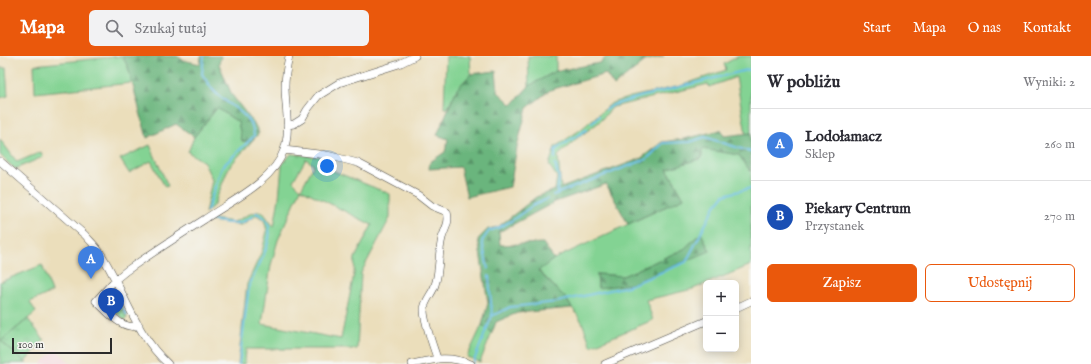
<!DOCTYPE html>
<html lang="pl">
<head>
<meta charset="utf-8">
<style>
  body { margin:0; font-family:"IM FELL English",serif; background:#f2f2f3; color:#2b2b33 }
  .controls { position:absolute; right:12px; bottom:12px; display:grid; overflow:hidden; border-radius:6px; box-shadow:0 2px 10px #0003 }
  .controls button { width:36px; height:36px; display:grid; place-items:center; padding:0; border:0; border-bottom:1px solid #e1e1e2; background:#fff; color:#2b2b33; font:20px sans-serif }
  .scale { position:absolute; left:12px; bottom:10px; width:100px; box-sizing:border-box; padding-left:4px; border:2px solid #2b2b2b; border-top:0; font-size:11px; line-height:14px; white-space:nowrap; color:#2b2b2b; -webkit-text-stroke:3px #f6f6f2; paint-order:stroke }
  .you { position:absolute; left:327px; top:110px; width:14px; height:14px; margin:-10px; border:3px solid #fff; border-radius:50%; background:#1a73e8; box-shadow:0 0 0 6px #1a73e833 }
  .badge { display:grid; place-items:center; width:26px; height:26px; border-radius:50%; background:#ea580c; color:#fff; font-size:13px; font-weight:700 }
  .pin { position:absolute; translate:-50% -33px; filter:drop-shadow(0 1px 2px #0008) }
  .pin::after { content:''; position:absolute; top:21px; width:14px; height:12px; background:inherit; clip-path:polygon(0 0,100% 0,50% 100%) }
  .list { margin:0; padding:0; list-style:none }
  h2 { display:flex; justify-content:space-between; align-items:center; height:52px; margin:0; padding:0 16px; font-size:17px }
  h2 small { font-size:13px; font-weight:400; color:#7c7c81 }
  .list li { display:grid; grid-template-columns:26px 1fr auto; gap:12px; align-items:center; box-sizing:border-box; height:72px; padding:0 16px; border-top:1px solid #e1e1e2 }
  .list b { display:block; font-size:15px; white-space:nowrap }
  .list p { margin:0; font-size:13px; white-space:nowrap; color:#7c7c81 }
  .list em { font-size:13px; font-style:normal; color:#7c7c81 }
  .actions { display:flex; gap:8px; padding:12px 16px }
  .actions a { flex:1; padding:9px 0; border:1px solid #ea580c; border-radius:6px; text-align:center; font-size:14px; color:#ea580c }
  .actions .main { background:#ea580c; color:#fff }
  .icon { flex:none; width:22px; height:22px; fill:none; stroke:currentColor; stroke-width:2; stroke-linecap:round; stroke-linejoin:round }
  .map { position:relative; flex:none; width:751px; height:308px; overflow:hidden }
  header { display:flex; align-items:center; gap:24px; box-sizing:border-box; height:56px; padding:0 20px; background:#ea580c; color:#fff }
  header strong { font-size:19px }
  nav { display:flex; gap:22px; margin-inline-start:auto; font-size:14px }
  .search { width:280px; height:36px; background:#f2f2f3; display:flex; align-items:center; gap:10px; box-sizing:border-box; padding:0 14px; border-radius:6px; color:#7c7c81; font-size:15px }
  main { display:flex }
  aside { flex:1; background:#fff }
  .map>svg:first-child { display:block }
  .built { fill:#f6cfd6 }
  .green { fill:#83d393; stroke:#577f5f; fill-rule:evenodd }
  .forest { fill:url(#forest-firs); stroke:#4a7054 }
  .park { fill:url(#park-tufts); stroke:#577f5f }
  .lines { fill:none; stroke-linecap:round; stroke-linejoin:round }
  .stream { stroke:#6bbfe7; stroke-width:2 }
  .minor-casing { stroke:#484641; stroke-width:8 }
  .minor { stroke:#fff; stroke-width:7 }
</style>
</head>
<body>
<header>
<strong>Mapa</strong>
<div class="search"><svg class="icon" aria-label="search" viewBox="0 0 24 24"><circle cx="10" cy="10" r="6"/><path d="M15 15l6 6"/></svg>Szukaj tutaj</div>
<nav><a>Start</a><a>Mapa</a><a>O nas</a><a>Kontakt</a></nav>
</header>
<main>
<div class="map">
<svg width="751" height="308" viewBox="0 0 751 308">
  <defs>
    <pattern id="forest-firs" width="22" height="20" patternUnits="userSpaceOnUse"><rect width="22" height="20" fill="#6ab57d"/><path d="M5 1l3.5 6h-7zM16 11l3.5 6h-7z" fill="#579367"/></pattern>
    <pattern id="park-tufts" width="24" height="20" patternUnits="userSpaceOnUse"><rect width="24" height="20" fill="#83d393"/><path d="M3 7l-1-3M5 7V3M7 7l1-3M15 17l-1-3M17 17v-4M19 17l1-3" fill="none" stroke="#71b57f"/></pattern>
  </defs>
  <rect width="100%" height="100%" fill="#f6f6f2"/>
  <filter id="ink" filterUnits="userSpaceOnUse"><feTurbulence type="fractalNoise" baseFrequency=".025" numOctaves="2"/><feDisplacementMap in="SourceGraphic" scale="8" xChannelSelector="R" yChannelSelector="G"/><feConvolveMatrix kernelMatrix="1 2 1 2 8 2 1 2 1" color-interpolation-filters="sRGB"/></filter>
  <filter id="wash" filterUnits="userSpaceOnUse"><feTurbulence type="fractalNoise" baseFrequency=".012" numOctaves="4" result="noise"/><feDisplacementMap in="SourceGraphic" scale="16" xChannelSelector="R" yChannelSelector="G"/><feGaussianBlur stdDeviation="0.9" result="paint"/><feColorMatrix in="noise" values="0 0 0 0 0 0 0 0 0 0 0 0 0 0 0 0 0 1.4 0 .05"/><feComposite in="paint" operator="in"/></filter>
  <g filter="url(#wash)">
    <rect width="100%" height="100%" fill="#ebdebb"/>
    <path class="built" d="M56,293L71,308H41Z"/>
    <path class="green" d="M122,0L128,11L132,27L35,37L34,9Z
      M446,0H470L471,18L457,33L448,52H444Z
      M528,0H556V15L529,30Z
      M739,0H751V77L746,78L736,21L709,31L708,28L613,51L598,67L576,83L558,100L561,132L555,134L557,121L549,109L555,91L580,74L612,47L631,41L680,30L726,14L724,8Z
      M0,12H6L8,40L0,42Z
      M217,52L238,66L242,85L251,86L229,111L214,149L205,157L212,124L204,106L188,96L194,81Z
      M0,83L17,106L41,96L43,101L15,113L0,99Z
      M150,89L168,130L165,131L151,105L129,117L120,103Z
      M701,92L739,99L751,116V209L693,233L646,244L653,264L591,290L582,266L564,240L538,214L554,203L684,142L667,112L702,102ZM701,177L710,195L598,232L597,218L623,220L684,193Z
      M291,98L331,102L326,112L390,138V162L361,217L357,293H246L245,308H238L247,228L262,195L267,175L264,164L257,159L241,169L210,165L213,163L234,166L252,157L262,155L274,171L279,142L282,109ZM306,103L314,109L301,133L293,125ZM301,133L372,169L355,202L354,218L341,283L262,268L271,209L278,184Z
      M42,209L52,236L30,246L36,256L1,285L27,307L0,308V226Z
      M482,269L492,277L480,306L467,301Z"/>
    <path class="forest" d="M122,0H177L183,4L200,8L201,0H221L219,8L232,39L255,69L259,77L251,86L242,85L238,66L217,52L194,81L176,68L147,82L128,11Z
      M607,0H664L645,5L614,30L606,18L550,34L527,52L517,91L510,131L467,141L460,111L429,113L430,106L445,96L448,83L437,79L457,33L471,18L496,15L498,36L512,49L529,30L556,15L600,7Z
      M721,74L724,80L751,77V116L739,99L702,93V102L667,113L684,142L628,168L606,128L555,146L499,176L500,189L543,187L554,203L538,215L564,240L572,252L517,257L496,266L492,277L482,269L488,247L478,183L488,173L498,171L536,141L640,103L662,86L684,83Z
      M701,177L710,195L631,228L598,232L597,218L623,220L684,193Z"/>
    <path class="park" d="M113,238L127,262L124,264L107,247L105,242Z
      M28,263L44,284L25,306L1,285Z"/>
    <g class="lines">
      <path class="stream" d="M204,0L202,18C207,25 211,33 217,38C231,51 253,59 254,80L222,111L207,155
        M606,54L613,49L643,40L751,13
        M592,67L599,60
        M555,102V94L586,74
        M555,108L559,122L557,138
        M553,139L647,103L663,87L690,86L705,81L751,96
        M212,164C228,167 239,171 253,160
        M488,213L482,185L489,175L498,172L511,165L532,150L547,143
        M107,240L112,237L116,239
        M117,242L127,259
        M492,260L510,251L557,246L628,230L686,206L715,150L724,139L751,132
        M473,307L492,260L489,220
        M239,308L249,230C256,212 287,168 256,157"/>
    </g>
  </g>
  <g filter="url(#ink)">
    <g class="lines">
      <defs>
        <path id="minor" d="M287,69L294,68L302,63L307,54L318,40L339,27L399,8L415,0
          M284,94L327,99L358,107L418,139L432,150L447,156C450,167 445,172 442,182C438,198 440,214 435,229C433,237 424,245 424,254C424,266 433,290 437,302
          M0,105L85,179C90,185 97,191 101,198C124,234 135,278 168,308
          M736,252L751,245
          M139,269C123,276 107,255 96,245L115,224L126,215C152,197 178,180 205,163C231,145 273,126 284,94C291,74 285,51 285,30C285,20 287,10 289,0
          M412,308C435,303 448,299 471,308
          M605,308L706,265"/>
      </defs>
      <use href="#minor" class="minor-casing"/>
      <use href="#minor" class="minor"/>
    </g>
  </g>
</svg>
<div class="controls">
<button>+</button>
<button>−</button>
</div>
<div class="scale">100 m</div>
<div class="you"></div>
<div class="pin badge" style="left:91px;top:223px;background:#3f7fe0">A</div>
<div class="pin badge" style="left:111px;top:265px;background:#1a4fb4">B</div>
</div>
<aside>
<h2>W pobliżu<small>Wyniki: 2</small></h2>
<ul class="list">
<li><span class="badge" style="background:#3f7fe0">A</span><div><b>Lodołamacz</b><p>Sklep</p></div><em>260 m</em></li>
<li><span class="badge" style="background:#1a4fb4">B</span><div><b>Piekary Centrum</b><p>Przystanek</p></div><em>270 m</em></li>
</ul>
<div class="actions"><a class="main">Zapisz</a><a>Udostępnij</a></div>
</aside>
</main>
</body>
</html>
